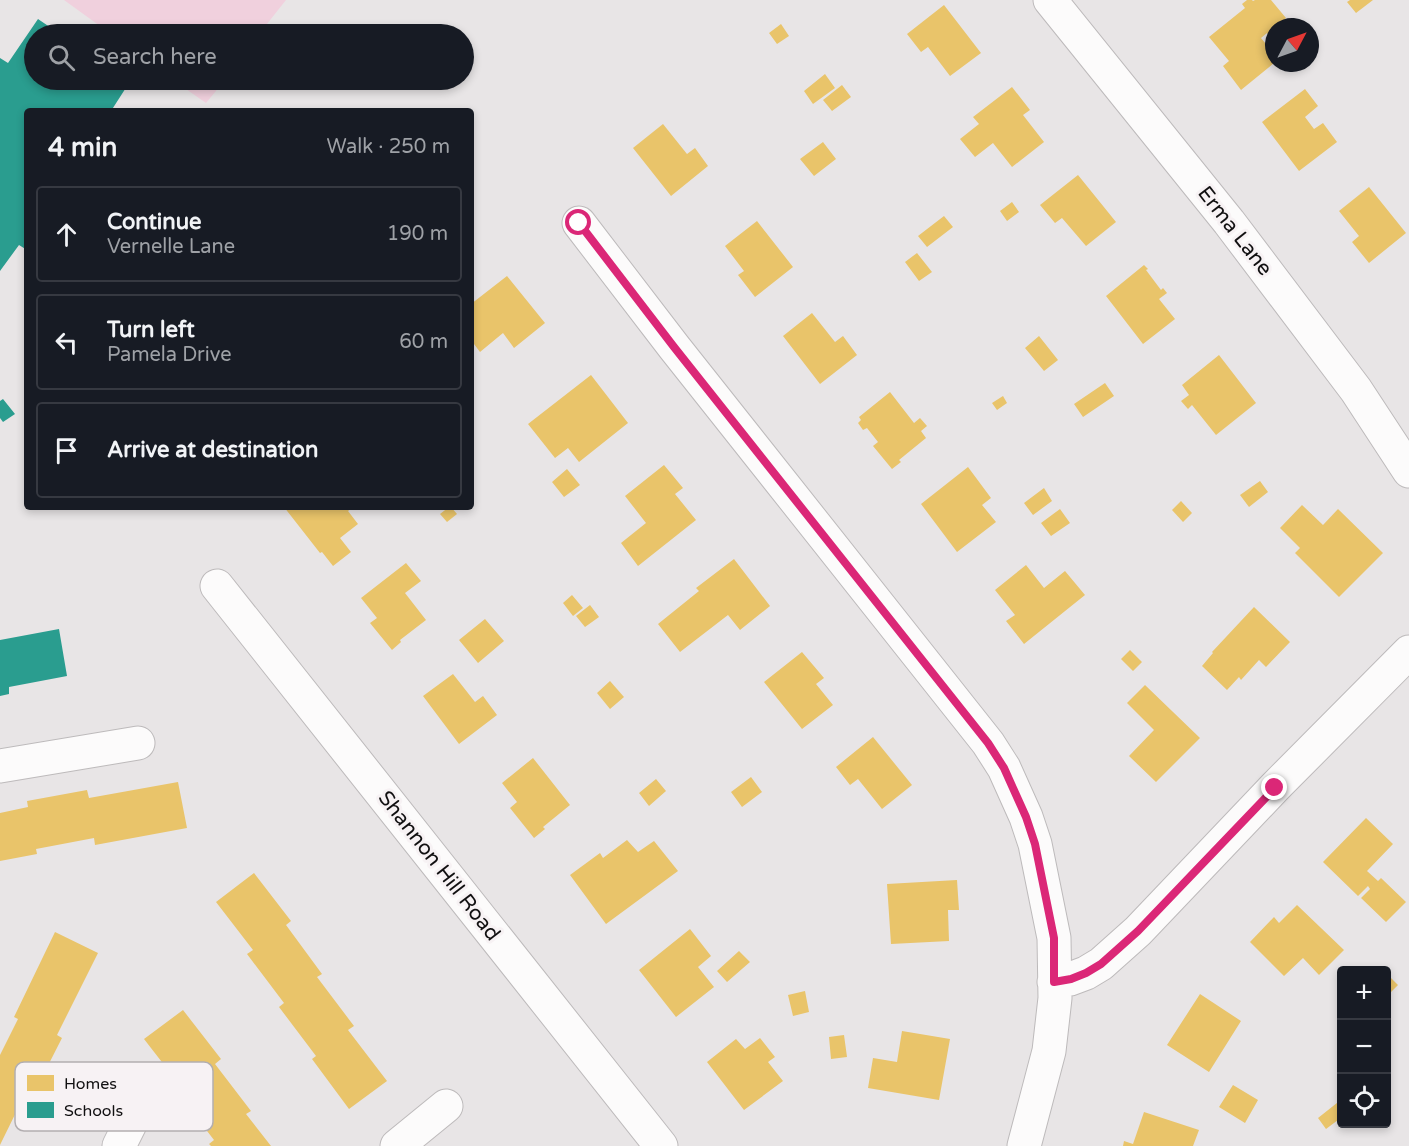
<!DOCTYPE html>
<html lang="en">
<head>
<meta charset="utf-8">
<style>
  body { margin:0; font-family:"Varela Round",sans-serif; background:#20242c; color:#f1f3f6 }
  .controls { position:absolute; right:18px; bottom:18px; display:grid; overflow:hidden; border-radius:6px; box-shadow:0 3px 9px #0003 }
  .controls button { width:54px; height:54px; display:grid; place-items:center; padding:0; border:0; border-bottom:2px solid #363941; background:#171b24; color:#f1f3f6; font:30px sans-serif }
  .compass { position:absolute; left:1265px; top:18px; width:54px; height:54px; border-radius:50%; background:#171b24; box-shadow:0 3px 9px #0003; rotate:49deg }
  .stop { position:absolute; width:18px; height:18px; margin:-14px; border:4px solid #db2777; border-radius:50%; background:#fff }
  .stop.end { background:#db2777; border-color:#fff; box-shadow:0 2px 6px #0008 }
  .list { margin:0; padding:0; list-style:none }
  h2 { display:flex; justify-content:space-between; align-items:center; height:78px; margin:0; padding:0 24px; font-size:26px }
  h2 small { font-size:20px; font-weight:400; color:#9ea1a6 }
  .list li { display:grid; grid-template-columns:39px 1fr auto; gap:18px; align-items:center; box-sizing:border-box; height:96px; margin:0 12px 12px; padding:0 12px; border:2px solid #363941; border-radius:6px }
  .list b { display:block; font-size:22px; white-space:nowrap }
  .list p { margin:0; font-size:20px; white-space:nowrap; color:#9ea1a6 }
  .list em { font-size:20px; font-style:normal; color:#9ea1a6 }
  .icon { flex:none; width:33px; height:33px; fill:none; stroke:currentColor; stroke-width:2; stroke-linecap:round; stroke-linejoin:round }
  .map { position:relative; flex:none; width:1409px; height:1146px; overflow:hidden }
  .search { position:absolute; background:#171b24; box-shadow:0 3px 9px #0003; left:24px; top:24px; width:450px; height:66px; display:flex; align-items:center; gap:15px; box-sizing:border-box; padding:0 21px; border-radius:33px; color:#9ea1a6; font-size:22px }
  .panel { position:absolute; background:#171b24; box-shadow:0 3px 9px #0003; left:24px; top:108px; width:450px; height:402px; border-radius:6px }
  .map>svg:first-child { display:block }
  .green { fill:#f0d0dd }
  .homes { fill:#e9c46a }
  .schools { fill:#2a9d8f }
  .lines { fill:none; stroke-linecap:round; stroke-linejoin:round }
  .minor-casing { stroke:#bdbabb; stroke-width:35 }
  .minor { stroke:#fcfbfb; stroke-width:33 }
  .route { stroke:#db2777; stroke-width:8 }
  .labels { text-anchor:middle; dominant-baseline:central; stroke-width:6; stroke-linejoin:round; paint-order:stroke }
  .street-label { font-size:21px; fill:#111011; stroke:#f7f2f4 }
  .key { fill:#f7f2f4; stroke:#b2aeb0; stroke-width:1.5 }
  .key-label { font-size:16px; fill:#111011 }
</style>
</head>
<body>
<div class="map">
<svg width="1409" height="1146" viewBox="0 0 1409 1146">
  <rect width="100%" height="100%" fill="#e8e5e6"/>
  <path class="green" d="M64,0H286L259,34H111Z
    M173,80H225L206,103Z"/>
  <path class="homes" d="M1247,0H1252L1253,1L1255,0H1271L1286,18L1279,24L1281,27H1274V34L1270,37L1267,33L1261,38L1274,54V63L1241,90L1223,66L1229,61L1209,37L1245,8L1242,4Z
    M1350,0H1373L1356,13L1347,2Z
    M944,5L981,53L950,76L928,47L921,52L907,34Z
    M781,24L789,36L777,44L769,33Z
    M825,74L835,88L813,104L804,91Z
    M842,85L851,97L832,111L823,100Z
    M1012,87L1030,110L1023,115L1044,142L1012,167L993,143L975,157L960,139L979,124L973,117Z
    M1305,89L1318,106L1305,117L1314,129L1323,123L1337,142L1299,171L1262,122Z
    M663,124L687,154L695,148L708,166L671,196L633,148Z
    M823,142L836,159L814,176L800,159Z
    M1078,175L1116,222L1086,246L1062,218L1055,223L1040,205Z
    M1369,187L1406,233L1369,263L1352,242L1359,236L1339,211Z
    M1012,202L1019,212L1007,221L1000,211Z
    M944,216L953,227L927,247L918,236Z
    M757,221L793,267L755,297L738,275L744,271L725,246Z
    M917,253L932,272L919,281L905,262Z
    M1144,265L1148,269L1146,270L1161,290L1163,288L1167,293L1159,299L1175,319L1143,344L1106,296Z
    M507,276L545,323L514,348L503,333L480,352L471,340V304Z
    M812,313L835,342L843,336L857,355L820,384L783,336Z
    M1039,336L1058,360L1044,371L1025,348Z
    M1219,355L1256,403L1216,435L1192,405L1188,409L1181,401L1189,395L1182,385Z
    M591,375L628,423L579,462L568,448L555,458L528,424Z
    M1105,383L1114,396L1083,417L1074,404Z
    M890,392L914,423L920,418L927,426L921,431L926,438L899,460L901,462L892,469L873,446L878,442L867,428L863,430L858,423L861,420L859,417Z
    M1003,396L1007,403L997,410L992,403Z
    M664,465L683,488L675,494L696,520L638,566L621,543L646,523L625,496Z
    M968,467L991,498L982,505L996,522L957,552L921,504Z
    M567,469L580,485L564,497L552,482Z
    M1260,481L1268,492L1249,507L1240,495Z
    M1044,488L1052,501L1033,515L1024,503Z
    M1181,501L1192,513L1183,522L1172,510Z
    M1302,505L1323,525L1338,509L1383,553L1339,597L1295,553L1300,548L1280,528Z
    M284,507H353L348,511L358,524L340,538L351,552L333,566L322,552L320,553Z
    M449,507H451L457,514L447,522L440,514Z
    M1060,509L1070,523L1051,536L1041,523Z
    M734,559L770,606L740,630L728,615L680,652L658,624L699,591L696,588Z
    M406,563L421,581L405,593L426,620L400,640L401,642L392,650L370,623L377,618L361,598Z
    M1026,565L1044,588L1065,571L1085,595L1024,644L1006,621L1015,615L995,590Z
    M572,595L583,608L573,616L563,603Z
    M590,605L599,617L585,627L576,616Z
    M1254,607L1290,642L1266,667L1259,660L1241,680L1239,677L1227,690L1202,666L1213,653L1212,652Z
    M485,619L504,641L478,663L459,640Z
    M1130,650L1142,662L1133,671L1121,659Z
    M802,652L824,678L816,684L833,705L802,729L764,682Z
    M453,674L475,702L483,696L497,715L459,744L423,696Z
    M610,681L624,697L610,709L597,693Z
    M1145,685L1200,738L1156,782L1129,756L1154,730L1127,703Z
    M873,737L912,785L882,809L858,779L850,785L836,767Z
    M533,758L570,805L543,827L545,829L534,838L510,808L517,802L502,783Z
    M751,777L762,792L742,807L731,792Z
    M656,779L666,791L649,806L639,793Z
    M178,782L187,828L95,845L94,838L36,849L37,854L0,861V813L28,807L27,801L87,790L89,798Z
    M1366,818L1393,844L1367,871L1378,881L1381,878L1406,902L1386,922L1361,898L1370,889L1368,886L1358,896L1323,862Z
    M627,840L638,852L654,841L678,871L606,924L570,875L600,853L603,858Z
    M254,873L291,921L286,925L322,974L317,977L354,1026L348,1030L387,1081L349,1109L312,1059L316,1056L279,1007L284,1003L247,954L253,950L216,902Z
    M957,880L959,910H948L949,941L891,944L887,884Z
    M1297,905L1344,950L1319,975L1303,958L1284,976L1250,942L1274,917L1279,923Z
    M690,929L711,956L698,967L714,987L676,1017L639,970Z
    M55,932L98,953L57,1035L62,1038L34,1093L27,1090L0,1145V1055L18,1019L14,1017Z
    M739,951L750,962L727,982L717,971Z
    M1386,973L1398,985L1388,995L1386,993Z
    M805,991L809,1012L793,1016L788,995Z
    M1200,994L1241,1021L1209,1072L1167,1045Z
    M183,1010L221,1059L215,1064L251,1111L246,1114L271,1146H211L209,1144L214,1140L177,1092L182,1088L144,1039Z
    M902,1031L950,1039L939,1100L868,1088L873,1058L897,1062Z
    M844,1035L847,1057L831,1059L829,1037Z
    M760,1038L775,1057L768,1062L783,1081L744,1110L707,1062L736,1039L745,1049Z
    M1233,1085L1258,1100L1245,1123L1219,1107Z
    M1342,1099V1117L1326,1129L1318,1118Z
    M1144,1112L1199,1130L1193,1146H1123L1124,1141L1133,1144Z"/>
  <path class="schools" d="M38,19L60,34H34V80H124L129,83L111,111H27V250L19,245L0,271V58L8,63Z
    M3,399L15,414L3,422L0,418V401Z
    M59,629L67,676L9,687V694L0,696V640Z"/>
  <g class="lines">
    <defs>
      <path id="minor" d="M1050,0L1229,222L1356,390L1409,471
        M579,223L674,347L988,743L1004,768L1026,817L1035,844L1054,938L1055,998L1049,1051L1024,1146
        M217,586L661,1146
        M0,766L138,743
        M1054,982L1070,979L1086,973L1101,964L1138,931L1275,787L1409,652
        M119,1146L141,1102
        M397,1146L446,1106"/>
    </defs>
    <use href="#minor" class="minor-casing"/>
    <use href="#minor" class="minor"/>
  </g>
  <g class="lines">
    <path class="route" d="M579,223L674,347L988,743L1004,768L1026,817L1035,844L1054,938V982L1071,979L1086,973L1101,964L1138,931L1275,788"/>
  </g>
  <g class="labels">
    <g class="street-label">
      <text transform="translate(1235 231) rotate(52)">Erma Lane</text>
      <text transform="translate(439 866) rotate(52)">Shannon Hill Road</text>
    </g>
  </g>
  <rect x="15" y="1062" width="198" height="69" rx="9" class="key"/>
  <rect x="27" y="1075" width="27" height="16" fill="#e9c46a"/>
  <rect x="27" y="1102" width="27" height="16" fill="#2a9d8f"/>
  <g class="key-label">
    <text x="64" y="1089">Homes</text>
    <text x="64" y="1116">Schools</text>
  </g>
</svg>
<div class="controls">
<button>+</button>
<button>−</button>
<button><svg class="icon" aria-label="locate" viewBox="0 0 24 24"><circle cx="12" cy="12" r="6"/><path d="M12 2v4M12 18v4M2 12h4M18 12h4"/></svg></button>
</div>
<svg class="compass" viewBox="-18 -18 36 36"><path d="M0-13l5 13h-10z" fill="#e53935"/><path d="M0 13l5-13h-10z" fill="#9ea1a6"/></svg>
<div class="stop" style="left:579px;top:223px"></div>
<div class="stop end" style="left:1275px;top:788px"></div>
<div class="search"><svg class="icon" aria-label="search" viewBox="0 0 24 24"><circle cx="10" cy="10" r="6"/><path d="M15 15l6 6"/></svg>Search here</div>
<section class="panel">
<h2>4 min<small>Walk · 250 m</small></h2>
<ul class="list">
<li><svg class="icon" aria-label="ahead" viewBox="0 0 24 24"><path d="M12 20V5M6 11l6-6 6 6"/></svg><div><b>Continue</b><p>Vernelle Lane</p></div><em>190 m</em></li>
<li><svg class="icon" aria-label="left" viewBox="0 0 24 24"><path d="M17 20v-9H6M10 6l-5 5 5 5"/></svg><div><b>Turn left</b><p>Pamela Drive</p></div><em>60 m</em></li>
<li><svg class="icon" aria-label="arrive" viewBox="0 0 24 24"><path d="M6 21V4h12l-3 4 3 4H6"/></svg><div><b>Arrive at destination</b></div></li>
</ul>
</section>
</div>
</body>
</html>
